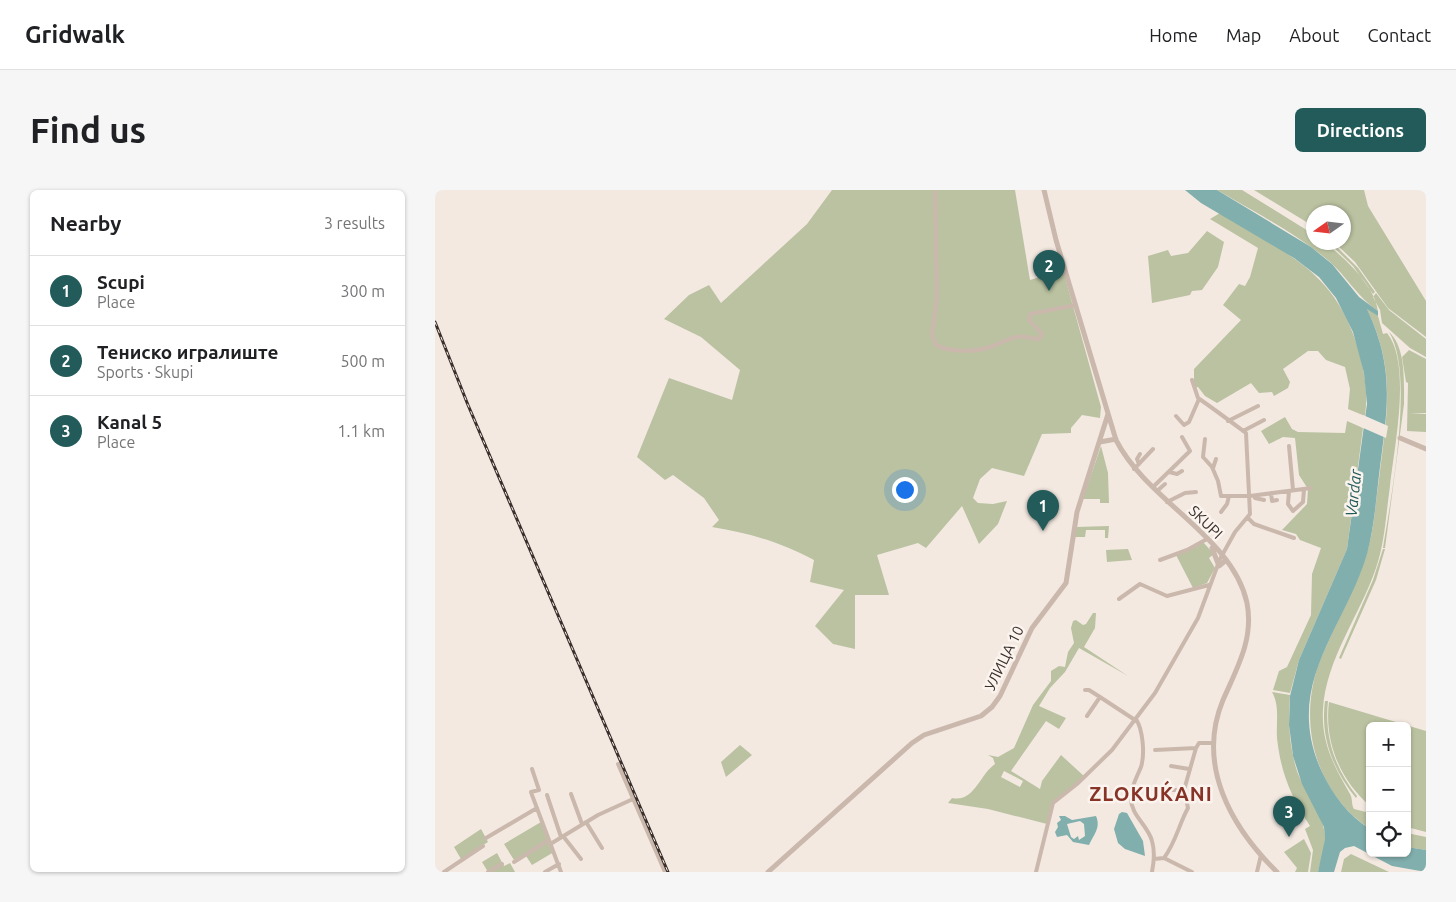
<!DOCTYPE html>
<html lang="en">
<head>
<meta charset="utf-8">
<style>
  body { margin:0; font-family:Ubuntu,sans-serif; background:#f6f6f6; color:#202124 }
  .controls { position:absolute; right:15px; bottom:15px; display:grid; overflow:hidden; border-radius:8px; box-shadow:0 1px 4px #0004 }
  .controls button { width:45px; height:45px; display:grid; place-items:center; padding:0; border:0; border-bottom:1px solid #e0e0e0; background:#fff; color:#202124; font:25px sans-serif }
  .compass { position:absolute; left:871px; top:15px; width:45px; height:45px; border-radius:50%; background:#fff; box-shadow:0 1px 4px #0004; rotate:256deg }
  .you { position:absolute; left:469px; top:299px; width:18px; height:18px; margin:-12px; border:4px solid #fff; border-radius:50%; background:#1a73e8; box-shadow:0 0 0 8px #1a73e833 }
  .badge { display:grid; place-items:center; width:32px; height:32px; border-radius:50%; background:#225b59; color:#fff; font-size:16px; font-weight:700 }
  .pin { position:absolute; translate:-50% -41px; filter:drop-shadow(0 1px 2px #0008) }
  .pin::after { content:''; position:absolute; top:26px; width:18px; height:15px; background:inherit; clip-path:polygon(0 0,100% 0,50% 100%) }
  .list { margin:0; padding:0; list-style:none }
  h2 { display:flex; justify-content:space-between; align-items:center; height:65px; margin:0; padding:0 20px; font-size:21px }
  h2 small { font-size:16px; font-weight:400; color:#757577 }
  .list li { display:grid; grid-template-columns:32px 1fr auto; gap:15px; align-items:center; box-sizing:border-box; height:70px; padding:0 20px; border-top:1px solid #e0e0e0 }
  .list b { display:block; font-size:19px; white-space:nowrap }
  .list p { margin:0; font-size:16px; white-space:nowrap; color:#757577 }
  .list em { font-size:16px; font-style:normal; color:#757577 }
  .icon { flex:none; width:28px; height:28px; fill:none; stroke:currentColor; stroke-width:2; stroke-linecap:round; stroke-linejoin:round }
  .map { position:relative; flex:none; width:991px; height:682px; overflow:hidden; border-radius:8px }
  header { display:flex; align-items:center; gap:30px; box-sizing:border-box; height:70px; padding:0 25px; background:#fff; border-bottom:1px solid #e0e0e0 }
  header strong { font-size:24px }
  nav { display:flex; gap:28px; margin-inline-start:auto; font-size:18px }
  .intro { display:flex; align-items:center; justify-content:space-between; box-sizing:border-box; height:120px; padding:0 30px }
  h1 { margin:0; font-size:35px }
  .button { padding:12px 22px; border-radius:8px; background:#225b59; color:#fff; font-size:18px; font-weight:700 }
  main { display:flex; gap:30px; padding:0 30px }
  aside { flex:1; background:#fff; border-radius:8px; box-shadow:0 1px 4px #0004 }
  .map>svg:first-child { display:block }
  .green { fill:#bac2a1; fill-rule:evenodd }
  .water { fill:#81afad; fill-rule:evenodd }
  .pier { fill:#f3e9e1 }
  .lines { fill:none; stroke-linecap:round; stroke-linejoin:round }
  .minor { stroke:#cbb8ad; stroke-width:4 }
  .tertiary { stroke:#cbb8ad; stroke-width:5 }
  .rail-casing { stroke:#3a2f2b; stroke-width:3 }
  .rail { stroke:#faf3ee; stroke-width:1; stroke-dasharray:4; stroke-linecap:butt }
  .labels { text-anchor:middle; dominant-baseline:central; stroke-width:5; stroke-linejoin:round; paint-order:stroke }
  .street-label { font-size:15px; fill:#3a2f2b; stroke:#faf3ee }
  .water-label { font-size:16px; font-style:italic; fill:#225b59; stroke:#faf3ee }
  .district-label { font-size:20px; font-weight:bold; letter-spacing:1px; fill:#873427; stroke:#faf3ee }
</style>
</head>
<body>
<header>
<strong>Gridwalk</strong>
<nav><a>Home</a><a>Map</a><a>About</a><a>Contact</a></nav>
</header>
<div class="intro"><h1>Find us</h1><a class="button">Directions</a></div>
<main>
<aside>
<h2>Nearby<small>3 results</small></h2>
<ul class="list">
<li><span class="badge">1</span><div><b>Scupi</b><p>Place</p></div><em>300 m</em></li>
<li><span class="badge">2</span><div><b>Тениско игралиште</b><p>Sports · Skupi</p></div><em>500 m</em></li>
<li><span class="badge">3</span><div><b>Kanal 5</b><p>Place</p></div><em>1.1 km</em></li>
</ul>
</aside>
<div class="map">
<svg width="991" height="682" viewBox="0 0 991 682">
  <rect width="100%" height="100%" fill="#f3e9e1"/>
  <path class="green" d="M397,0H580L595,90L628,80L666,217L665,228L647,225L636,238V243L607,244L589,286L557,278L545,289L538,308L543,313L558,314L572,311L563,334L544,354L527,316L491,358L483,353L442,365L454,405H420V459L398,454L380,436L409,400L375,392L379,370C344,352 315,343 277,337L284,330L269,308L238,285L230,290L202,267L234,188L297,210L305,180L266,147L229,129L254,105L274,95L286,113L372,34Z
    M782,0H807L878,44V52L891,53C910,69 939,94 943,121C921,106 910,83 889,67C857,41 818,21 782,0Z
    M819,0H929L933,16L991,111V147L953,118L920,72L900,53L908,52V22H878V36Z
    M785,23C851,64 901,80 924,162C930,183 933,204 930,226L913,219L915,199L910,177L891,170L883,161H873L848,179L855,192L853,198L839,206L837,202L824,203L816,193L782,213L770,206L763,197L759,198V179L806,130L788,115L804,94L810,96L815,87L823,58L775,29Z
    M772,41L789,52L783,77L767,100L757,101L755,105L717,113L713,66L733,60L736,66L753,63Z
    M894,53H898L923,78L940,102L938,104L918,76Z
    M941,103L954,120L991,149V167L975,158L947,133L945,120L938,107Z
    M931,117L943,126L948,144L952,143C977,174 959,258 955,296C951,323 950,352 941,378C925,425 891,469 888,519C886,553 899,576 915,604C918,609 916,614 919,619L935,623V639C881,603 863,536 883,476C897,440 917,407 929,371C939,345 940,316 944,289C952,222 962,181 931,117Z
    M954,142C971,157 969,192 969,214L950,358H948C956,308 980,183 954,142Z
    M974,160L991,169V223H975L991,224V242L972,241L973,193L971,192L967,167Z
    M850,227L857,239L863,242L910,243L912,231L928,238L912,359L864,470L855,503L838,500L844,481L852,477L876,425L877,384L886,358L865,350L861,344L847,340L872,314L873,299L864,285L860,248L848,247L834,254L826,241Z
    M666,256L673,283L674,313H665V309H648Z
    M674,336L673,348H670V340H651L650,347H640L641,337Z
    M767,351L779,364L774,368L780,378L772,393L758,398L741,365Z
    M693,359L697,370L672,372L671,360Z
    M948,359H950L941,390L906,469L904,468L938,390Z
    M658,423H661L660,438L649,457L693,486L644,458L630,482L615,498L604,516L631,528L624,539L611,531L576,581L605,599L607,591L626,565L650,587L618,613L612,634L553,619L513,613L517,608C539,613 545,584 560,574L558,568L553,565L563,567L579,558L598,515L616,491V481L624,476L630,477L633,462L639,453L636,438L638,431L641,430L648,435L651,434ZM569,581L588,591L585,597L566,587Z
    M837,502L855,505C853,531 854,556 862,581C870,604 890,624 890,648C890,659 886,671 883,682H875L878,660L870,639L875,636C856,606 846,584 842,548C841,532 845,516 837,502Z
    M890,511H893C889,546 900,579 922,606L921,608C898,580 885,547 890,511Z
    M894,512L991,541V642L972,637V536H935V616C905,590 889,551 894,512Z
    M305,555L317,565L291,587L286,572Z
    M106,632L113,650L79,670L69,654Z
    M46,639L53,652L26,669L19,657Z
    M972,643L991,647V660L972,657Z
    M869,649L876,663L873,682H860L862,678L849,662Z
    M113,652L119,662L97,675L91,666Z
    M62,663L69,676L75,673L80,682H53L47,672Z
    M916,664L918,665L954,682H906L909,669Z"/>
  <path class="water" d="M750,0H782L876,57L897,74L924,107L943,121V126L932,119C961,181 952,220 944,285C941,311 939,338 932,364C909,441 847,495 887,582C898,605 913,625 935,639V663H972V657L991,660V682L957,676L919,656L910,658L905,662L899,682H883L890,649L889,637L867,594L858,566L854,535L855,506L864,470L912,359L932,214L929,183L918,142L901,108L884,87L859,68L766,13Z
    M687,622L692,623L708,651L710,666L690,659L683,653L679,639L684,624Z
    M624,626H630L637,630L661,626C666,638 659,644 654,655L638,652L632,645L622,647L620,642L623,637L622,633L626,630ZM645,631L649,634L650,646L644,650L643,646L639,649L636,647L632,634Z"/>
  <path class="pier" d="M928,225L953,236L951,248L926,237Z"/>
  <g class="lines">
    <path class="minor" d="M500,0L502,108L497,144L500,154C513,163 541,162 555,157C564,154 572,149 581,147C590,145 596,149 604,149L607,144L594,130L595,124L641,115
      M741,226L749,235L754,232L764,209
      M793,231L823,216
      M808,241L829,230
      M770,249L768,267L777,277L783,291L786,306H815L876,298
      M854,256L858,300
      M704,274L702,269L705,264
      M778,278L781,269
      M699,279L718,259
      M734,282L742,284L747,281
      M718,297L755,261L747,247
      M722,301L730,294
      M854,301L853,314L858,321L868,312L869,299
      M836,303L837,311L842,310
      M820,308L829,310
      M732,312L750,303L761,302
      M786,322L792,314L794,306
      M813,328L819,334L859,348
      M725,370L752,360L772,349
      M684,409L705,394L732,406L774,395
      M650,500H654L665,507
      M652,526L665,507L700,530
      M701,529C708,540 710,564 706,577C702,587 696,596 696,607C695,625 713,635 717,651C720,661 719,672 717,682
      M720,560L761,558
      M183,574L230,682
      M736,576L754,579
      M97,579L104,600L96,602L97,605L126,682
      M719,600H749
      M136,604L147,634
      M112,605L126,647
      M151,632L167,658
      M128,646L146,669
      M51,648L102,618
      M117,653L163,625L198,609
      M729,668C741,652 744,634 753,618L749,600L761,558L764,553H778
      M719,669L729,668L757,682
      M79,672L114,650
      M9,682L48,656
      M53,682L67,674
      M110,682L124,674
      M601,682L618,613L642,594L677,560L720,503L763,428L785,369L800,342L815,324L811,243C795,231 779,219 763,208L757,190
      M822,682L826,665"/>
    <path class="tertiary" d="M609,0L621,50L681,250C712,311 798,347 812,413C819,449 802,478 788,510C761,575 796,637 842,682
      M965,248L991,259
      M665,252L681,249
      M777,358L784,376L791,370
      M333,682L477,553L489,545L546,526L557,517L565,506L597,438L631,393L642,322L673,224"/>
    <defs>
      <path id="rail" d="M0,132L33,215L233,682"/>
    </defs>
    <use href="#rail" class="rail-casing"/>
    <use href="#rail" class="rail"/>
  </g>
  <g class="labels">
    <g class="street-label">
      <text transform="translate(771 332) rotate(44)">SKUPI</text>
      <text transform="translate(569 468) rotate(-64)">УЛИЦА 10</text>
    </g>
    <g class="water-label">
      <text transform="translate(918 303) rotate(-84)">Vardar</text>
    </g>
    <g class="district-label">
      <text x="716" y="603">ZLOKUḰANI</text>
    </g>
  </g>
</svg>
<div class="controls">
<button>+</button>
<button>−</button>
<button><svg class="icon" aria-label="locate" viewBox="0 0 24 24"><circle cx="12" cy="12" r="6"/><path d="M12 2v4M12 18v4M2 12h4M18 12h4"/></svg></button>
</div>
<svg class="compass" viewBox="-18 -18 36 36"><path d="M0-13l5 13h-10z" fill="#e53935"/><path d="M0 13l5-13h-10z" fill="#757577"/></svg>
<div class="you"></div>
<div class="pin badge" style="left:608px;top:341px">1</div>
<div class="pin badge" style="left:614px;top:101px">2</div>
<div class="pin badge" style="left:854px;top:647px">3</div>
</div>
</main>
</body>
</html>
